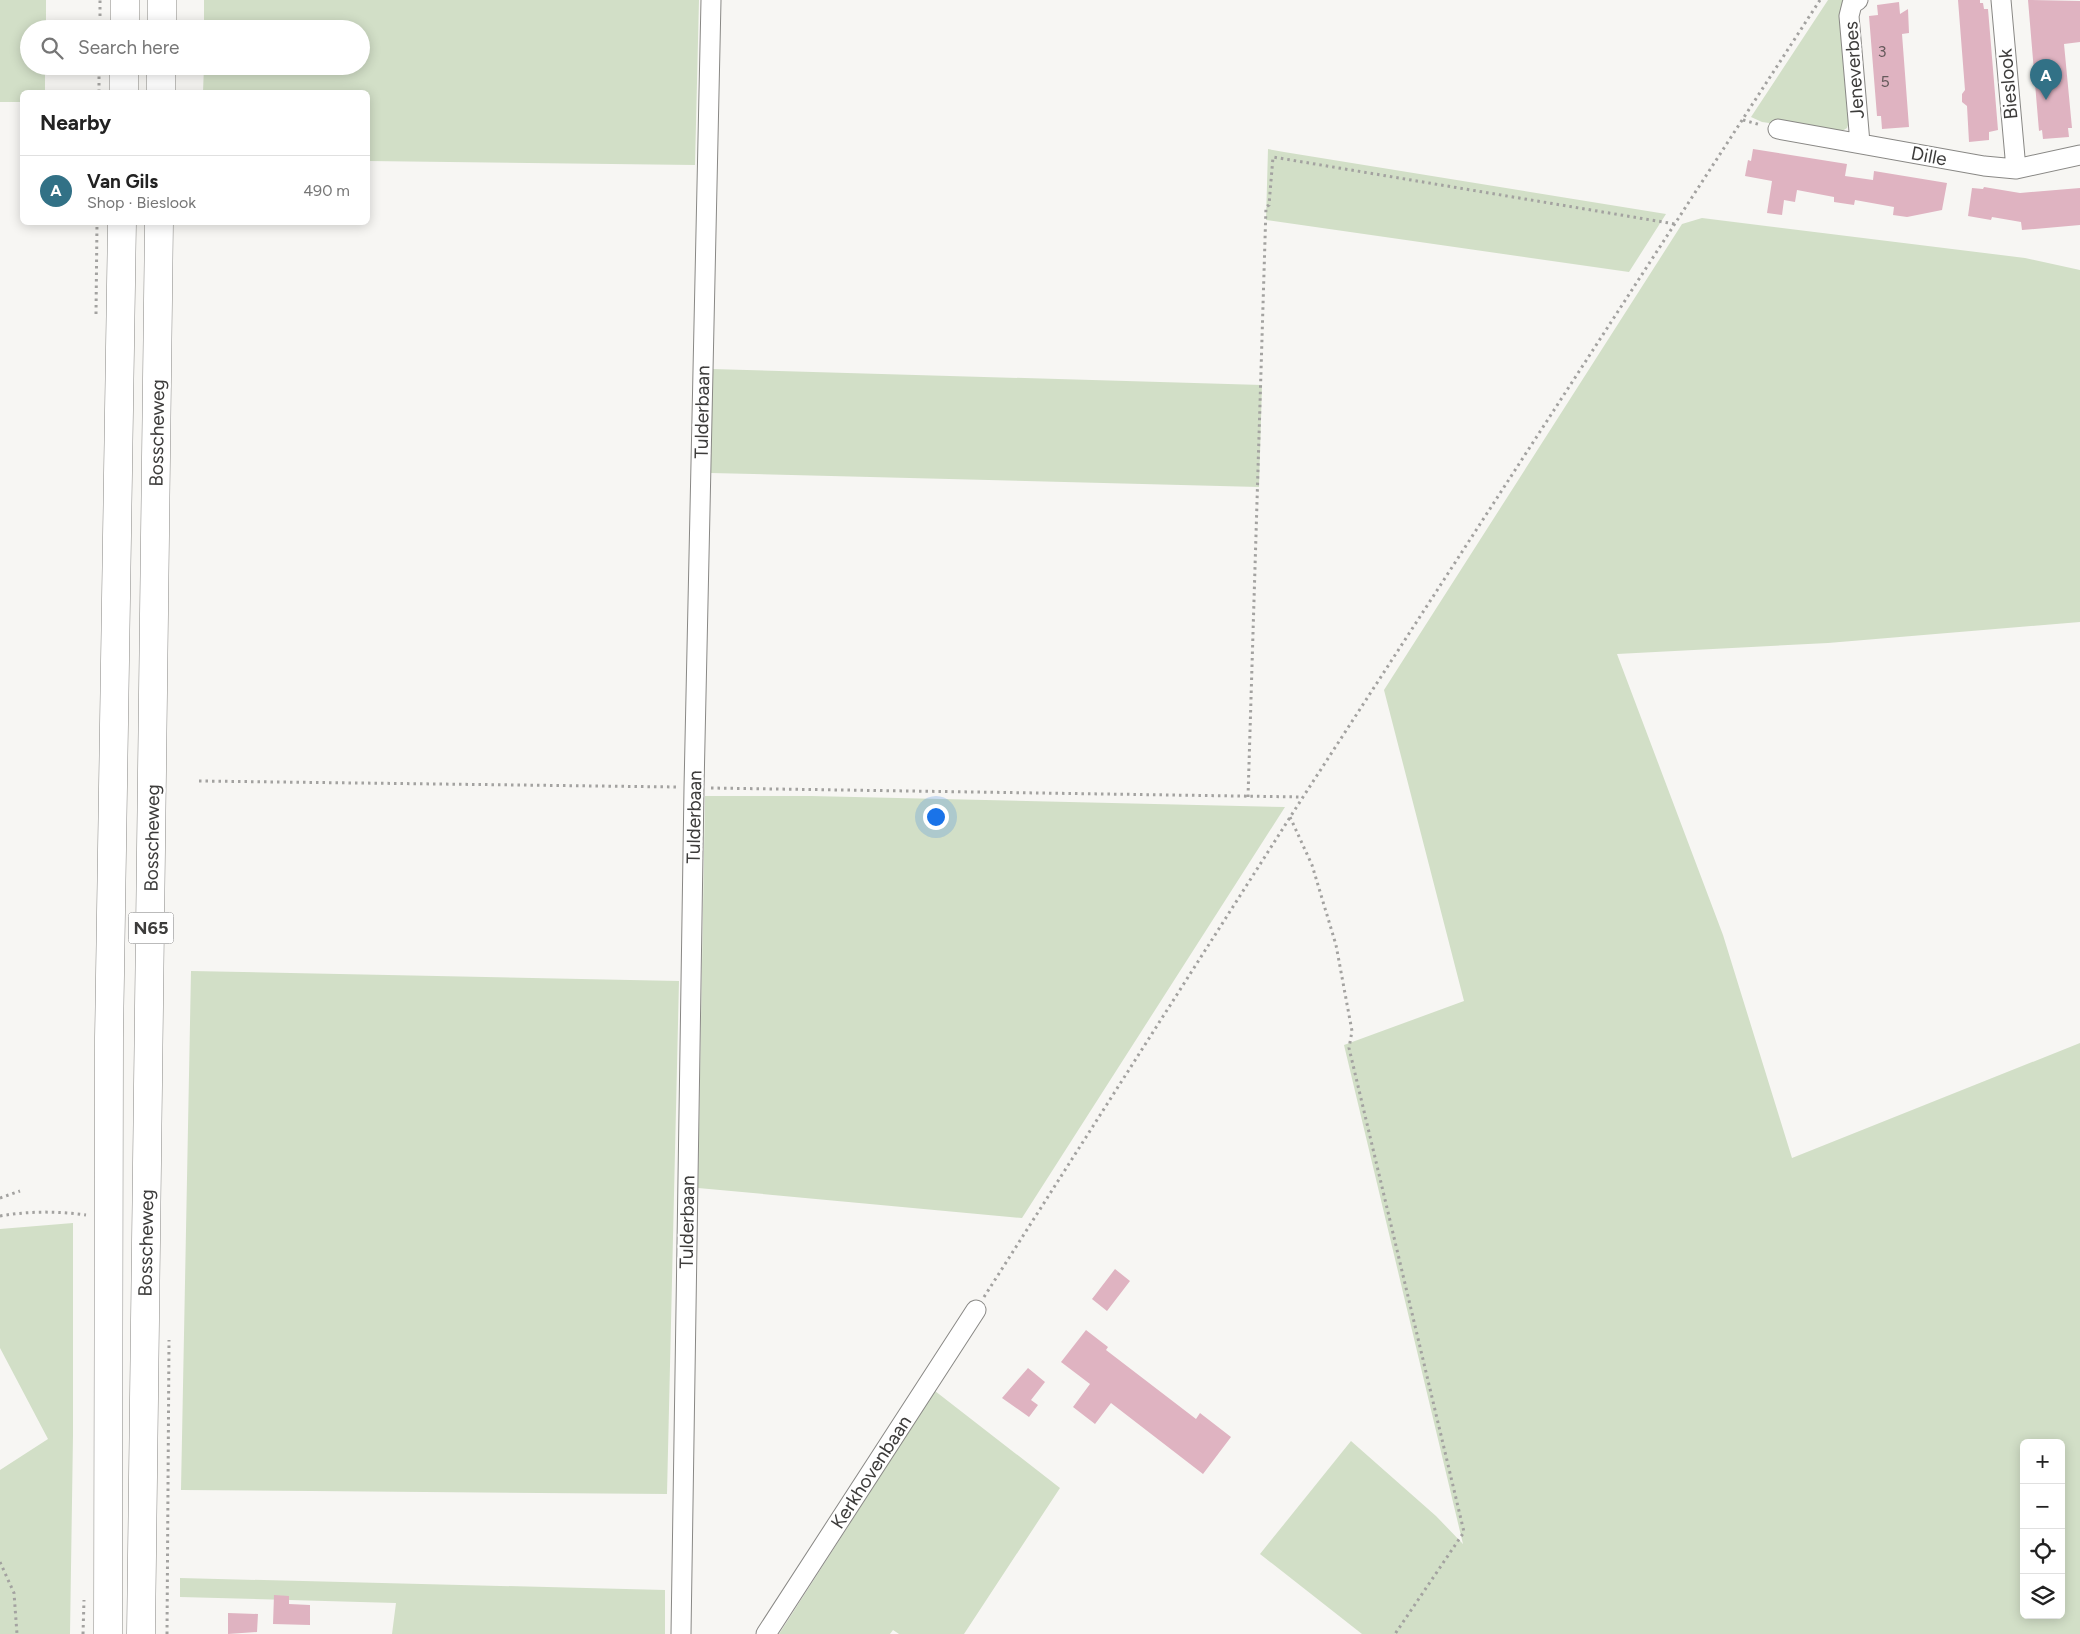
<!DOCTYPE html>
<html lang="en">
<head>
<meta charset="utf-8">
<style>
  body { margin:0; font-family:Figtree,sans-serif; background:#f6f6f6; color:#222 }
  .controls { position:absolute; right:15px; bottom:15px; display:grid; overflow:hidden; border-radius:8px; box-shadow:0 2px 12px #0003 }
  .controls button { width:45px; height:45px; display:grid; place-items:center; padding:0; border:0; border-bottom:1px solid #e0e0e0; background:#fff; color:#222; font:25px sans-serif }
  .you { position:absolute; left:935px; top:816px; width:18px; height:18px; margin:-12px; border:4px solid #fff; border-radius:50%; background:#1a73e8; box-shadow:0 0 0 8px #1a73e833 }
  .badge { display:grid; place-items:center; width:32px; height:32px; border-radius:50%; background:#327186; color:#fff; font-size:16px; font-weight:700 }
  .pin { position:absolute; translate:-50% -41px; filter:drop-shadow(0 1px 2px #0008) }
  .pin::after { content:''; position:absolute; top:26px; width:18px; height:15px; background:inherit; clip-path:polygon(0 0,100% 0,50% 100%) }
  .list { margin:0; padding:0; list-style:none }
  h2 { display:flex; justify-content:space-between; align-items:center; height:65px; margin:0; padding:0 20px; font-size:21px }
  h2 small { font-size:16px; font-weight:400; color:#767676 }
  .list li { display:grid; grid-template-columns:32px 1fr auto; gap:15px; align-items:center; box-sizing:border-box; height:70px; padding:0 20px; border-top:1px solid #e0e0e0 }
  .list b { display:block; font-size:19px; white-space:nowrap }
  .list p { margin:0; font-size:16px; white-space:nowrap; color:#767676 }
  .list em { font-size:16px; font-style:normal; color:#767676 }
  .icon { flex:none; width:28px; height:28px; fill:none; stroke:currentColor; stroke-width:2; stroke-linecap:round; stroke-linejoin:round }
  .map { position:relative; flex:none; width:2080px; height:1634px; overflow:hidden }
  .search { position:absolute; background:#fff; box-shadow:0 2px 12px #0003; left:20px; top:20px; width:350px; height:55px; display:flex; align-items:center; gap:12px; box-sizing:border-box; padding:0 18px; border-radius:28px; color:#767676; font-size:19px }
  .panel { position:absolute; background:#fff; box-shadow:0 2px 12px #0003; left:20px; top:90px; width:350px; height:135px; border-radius:8px }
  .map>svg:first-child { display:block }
  .green { fill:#d2dfc7; fill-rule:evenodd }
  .building { fill:#dfb3c1 }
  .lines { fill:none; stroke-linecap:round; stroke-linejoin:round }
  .minor-casing { stroke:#898885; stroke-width:21 }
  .primary-casing { stroke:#898885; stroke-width:29 }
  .path { stroke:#a3a2a0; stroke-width:3; stroke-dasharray:2.5 4; stroke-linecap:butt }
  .minor { stroke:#fff; stroke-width:19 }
  .primary { stroke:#fff; stroke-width:28 }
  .labels { text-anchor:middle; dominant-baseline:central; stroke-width:4.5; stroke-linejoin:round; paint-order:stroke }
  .number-label { font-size:16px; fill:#665a5c }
  .shield { fill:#fff; stroke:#777676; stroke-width:1 }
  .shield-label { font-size:18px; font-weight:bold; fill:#3d3c3b }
  .street-label { font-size:19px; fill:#3d3c3b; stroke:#fff }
</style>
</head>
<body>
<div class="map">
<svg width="2080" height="1634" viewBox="0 0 2080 1634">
  <rect width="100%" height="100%" fill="#f7f6f3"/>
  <path class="green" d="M0,0H46V29H29V66H45V92H22V102H0Z
    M204,0H699L695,165L368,161V92H203L204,66H361V29H204Z
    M1828,0H1846L1849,122L1847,128L1839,133L1762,122L1751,117Z
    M1268,149L1284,152L1666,214L1629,272L1266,220Z
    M1702,218L2025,258L2080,270V622L1828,643L1617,654L1723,935L1792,1158L2080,1043V1634H1362L1260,1554L1351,1441L1436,1516L1463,1544L1344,1045L1464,1001L1384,690L1682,224ZM2024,1443H2061V1615H2024Z
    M712,369L1262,385L1259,487L711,473Z
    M705,796H811L1285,807L1022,1218L698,1188Z
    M191,971L679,981L667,1494L181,1490Z
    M73,1223V1435L70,1634H0V1470L48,1439L0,1348V1229Z
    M935,1391L1060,1488L964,1634H899L893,1630L890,1634H779Z
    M180,1578L665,1590V1634H392L396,1603L180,1597Z"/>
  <path class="building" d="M1958,0H1980V3H1983L1984,9H1988L1998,130L1989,132V140L1969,142L1967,106L1962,102V94L1965,90Z
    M2028,0L2080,1V42L2064,44L2072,128H2068L2069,137L2043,139L2042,130L2039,131Z
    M1899,2L1900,14L1908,9L1909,33L1902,34L1909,127L1882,129L1881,116H1877L1869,16L1878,15L1877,5Z
    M1753,149L1847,164L1845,176L1873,180L1874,171L1947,183L1942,210L1907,217L1893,215L1894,207L1855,200L1854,205L1834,202V197L1797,190L1795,202L1784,200L1782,215L1767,213L1772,181L1745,176L1748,160L1751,161Z
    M1984,187L2020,193L2080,188V225L2022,230L2021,222L1992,217L1991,220L1968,216L1972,188L1983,189Z
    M1115,1269L1130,1281L1107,1311L1092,1299Z
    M1086,1330L1108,1347L1106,1350L1196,1419L1200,1413L1231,1437L1203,1474L1111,1403L1095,1424L1073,1407L1090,1384L1061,1362Z
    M1028,1368L1045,1382L1031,1400L1038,1405L1029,1417L1002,1398Z
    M274,1595L289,1596V1604L310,1605V1625L273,1624Z
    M228,1613L258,1614L257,1632L228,1634Z"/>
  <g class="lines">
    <defs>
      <path id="minor" d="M1858,0L1852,4L1849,16L1860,143
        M2001,0L2016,169
        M1778,129L1984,166L2016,169L2080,155
        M681,1634L694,788L711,0
        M766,1634L976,1310"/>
      <path id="primary" d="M125,29V0
        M162,29V0
        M124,92V66
        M161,92V66
        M108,1634L109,1038L122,222
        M141,1634L159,222"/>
    </defs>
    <use href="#minor" class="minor-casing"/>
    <use href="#primary" class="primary-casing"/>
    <path class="path" d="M100,29V0
      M99,92V66
      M1743,120L1761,125
      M96,314L97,222
      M199,781L677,787
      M711,788L1302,797
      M1248,797L1266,207L1269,205L1273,157L1675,224
      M1290,817L1312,865L1336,945L1352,1031L1349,1048L1464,1532L1395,1634
      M0,1198L20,1191
      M0,1216C29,1211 57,1211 86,1215
      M984,1297L1303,797L1820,0
      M0,1562L14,1593L17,1634
      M83,1634L84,1600
      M167,1634L169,1340"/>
    <use href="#minor" class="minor"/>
    <use href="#primary" class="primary"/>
  </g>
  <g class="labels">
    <g class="number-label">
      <text x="1882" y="51">3</text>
      <text x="1885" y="81">5</text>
    </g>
    <rect class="shield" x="128.5" y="912.5" width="45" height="31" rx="4"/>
    <g class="shield-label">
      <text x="151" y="928">N65</text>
    </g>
    <g class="street-label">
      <text transform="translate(1854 70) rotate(-94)">Jeneverbes</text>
      <text transform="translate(2008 84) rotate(-95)">Bieslook</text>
      <text transform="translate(1929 156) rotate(11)">Dille</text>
      <text transform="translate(702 412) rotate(-89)">Tulderbaan</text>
      <text transform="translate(157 433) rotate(-89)">Bosscheweg</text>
      <text transform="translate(694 817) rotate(-89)">Tulderbaan</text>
      <text transform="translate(152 838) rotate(-89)">Bosscheweg</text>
      <text transform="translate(687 1222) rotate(-89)">Tulderbaan</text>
      <text transform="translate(146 1243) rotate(-89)">Bosscheweg</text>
      <text transform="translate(871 1472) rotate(-57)">Kerkhovenbaan</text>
    </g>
  </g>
</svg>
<div class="controls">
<button>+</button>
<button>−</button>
<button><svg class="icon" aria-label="locate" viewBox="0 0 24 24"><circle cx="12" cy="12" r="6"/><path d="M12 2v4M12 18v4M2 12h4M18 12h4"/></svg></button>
<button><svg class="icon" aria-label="layers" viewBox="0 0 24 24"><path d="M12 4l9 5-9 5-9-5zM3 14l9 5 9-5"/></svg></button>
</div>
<div class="you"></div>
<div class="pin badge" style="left:2046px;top:100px">A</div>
<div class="search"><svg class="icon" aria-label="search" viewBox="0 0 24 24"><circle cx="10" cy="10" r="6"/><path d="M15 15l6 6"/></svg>Search here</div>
<section class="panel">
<h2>Nearby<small></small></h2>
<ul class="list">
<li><span class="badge">A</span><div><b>Van Gils</b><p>Shop · Bieslook</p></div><em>490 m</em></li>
</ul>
</section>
</div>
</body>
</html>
